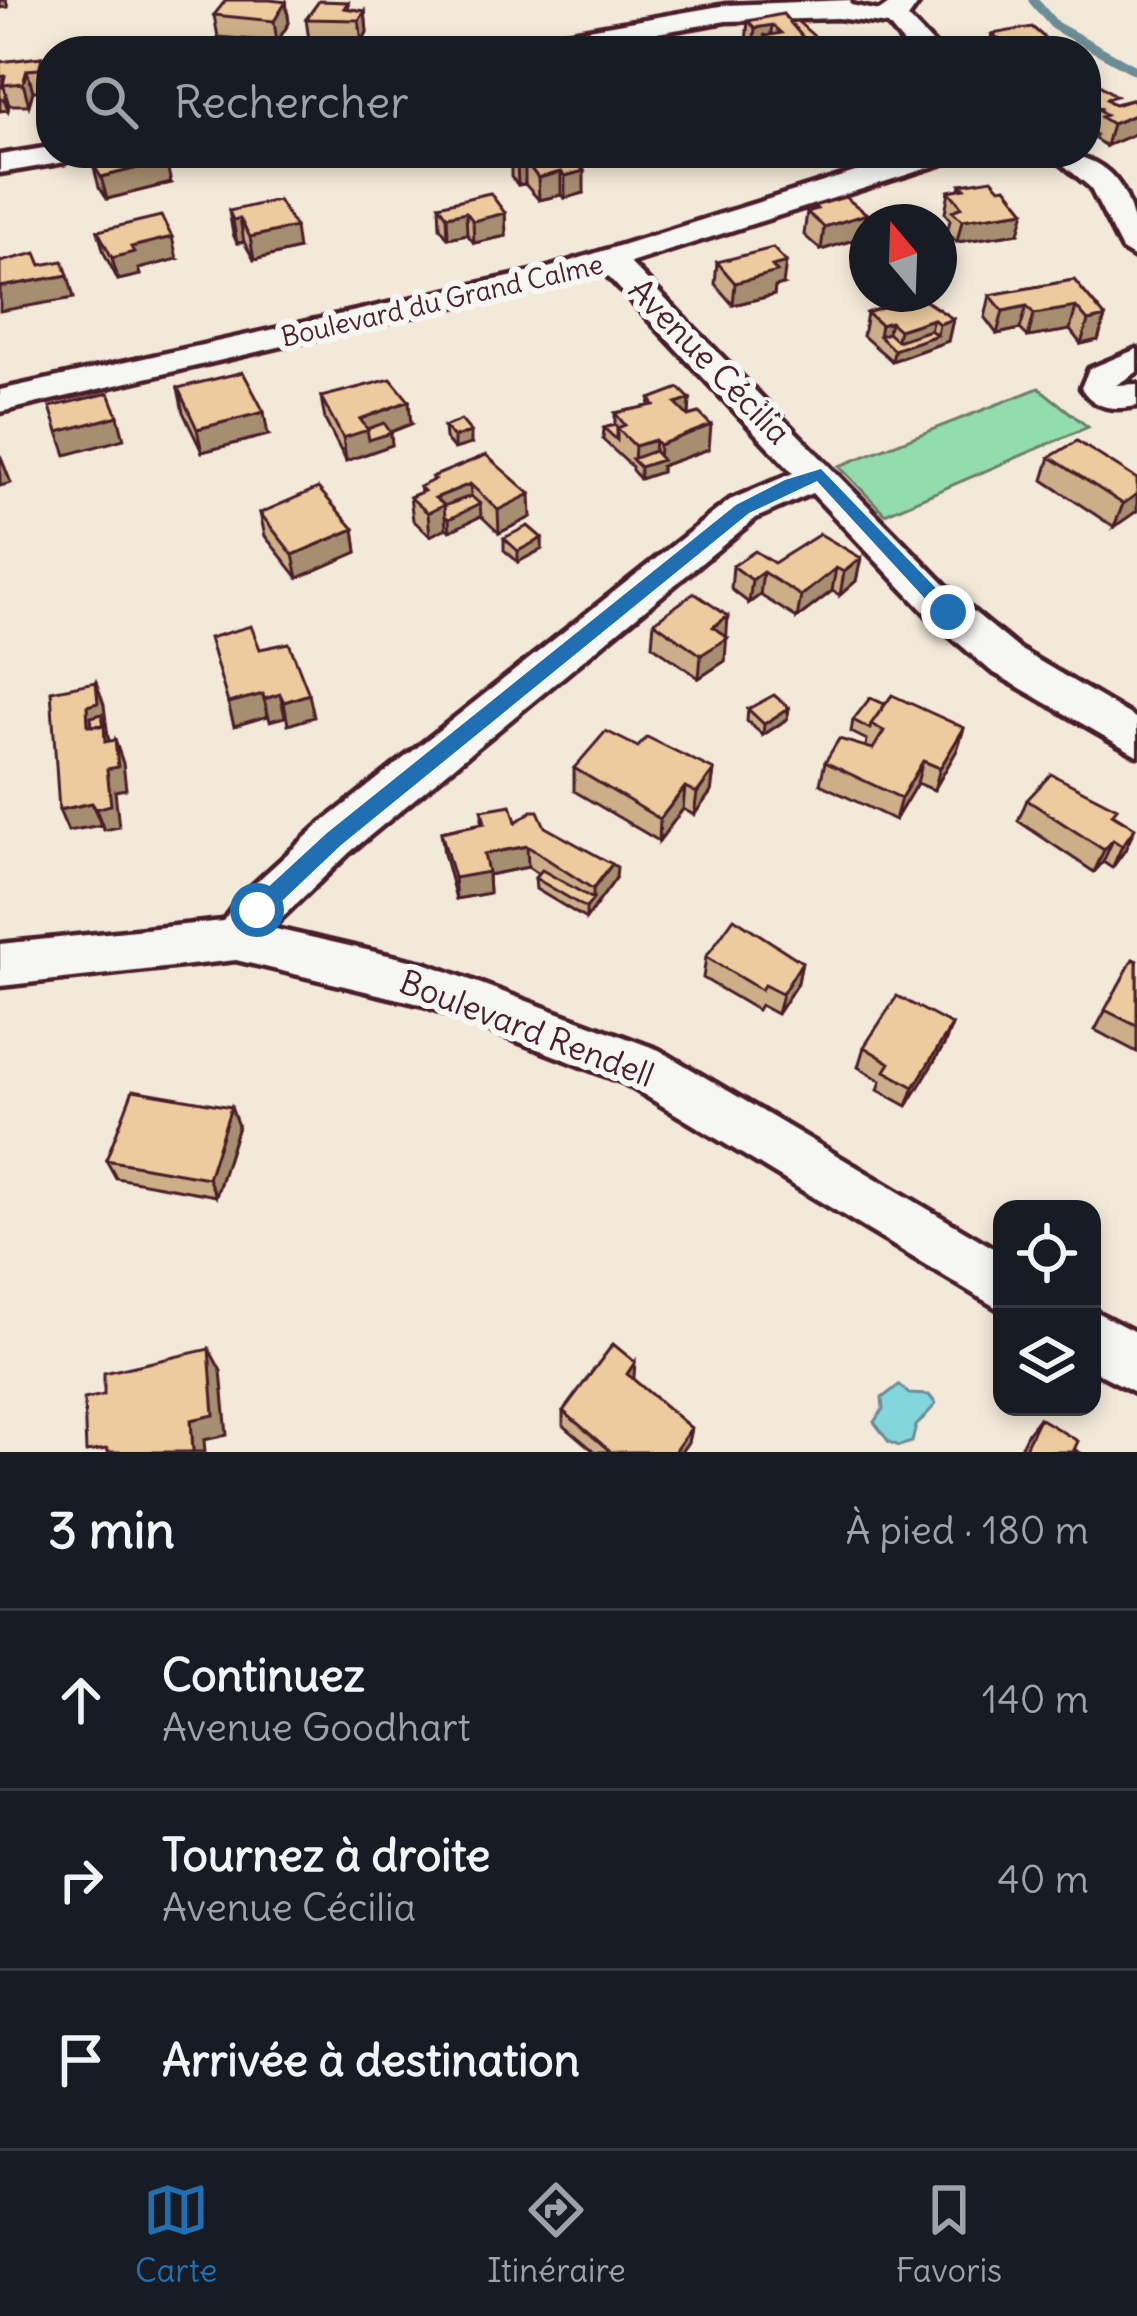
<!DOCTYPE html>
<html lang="fr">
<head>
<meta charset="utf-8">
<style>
  body { margin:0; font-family:Delius,sans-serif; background:#242831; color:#f1f3f6 }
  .controls { position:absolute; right:36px; bottom:36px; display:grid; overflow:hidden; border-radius:24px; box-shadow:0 6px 18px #0003 }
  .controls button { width:108px; height:108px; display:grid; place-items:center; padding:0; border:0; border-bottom:3px solid #363941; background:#171b24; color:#f1f3f6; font:60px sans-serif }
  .compass { position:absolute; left:849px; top:204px; width:108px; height:108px; border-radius:50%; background:#171b24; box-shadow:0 6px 18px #0003; rotate:341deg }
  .stop { position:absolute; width:36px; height:36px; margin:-27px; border:9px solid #1f6fb2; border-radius:50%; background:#fff }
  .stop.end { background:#1f6fb2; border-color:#fff; box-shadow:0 3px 12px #0008 }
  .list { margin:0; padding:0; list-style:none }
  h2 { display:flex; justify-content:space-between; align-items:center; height:156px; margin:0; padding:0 48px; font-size:51px }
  h2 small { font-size:39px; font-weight:400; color:#9ea1a6 }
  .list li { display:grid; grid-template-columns:78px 1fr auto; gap:36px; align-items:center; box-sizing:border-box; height:180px; padding:0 48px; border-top:3px solid #363941 }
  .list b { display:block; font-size:45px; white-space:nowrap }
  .list p { margin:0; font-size:39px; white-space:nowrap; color:#9ea1a6 }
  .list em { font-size:39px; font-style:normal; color:#9ea1a6 }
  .icon { flex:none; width:66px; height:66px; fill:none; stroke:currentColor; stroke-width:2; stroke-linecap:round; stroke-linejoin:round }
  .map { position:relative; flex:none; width:1137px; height:1452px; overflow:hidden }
  .search { position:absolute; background:#171b24; box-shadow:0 6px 18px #0003; left:36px; right:36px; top:36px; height:132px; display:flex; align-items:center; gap:30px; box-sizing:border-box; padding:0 42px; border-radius:48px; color:#9ea1a6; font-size:45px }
  .sheet { height:696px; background:#171b24 }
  nav { display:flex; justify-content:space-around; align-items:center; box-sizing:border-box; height:168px; border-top:3px solid #363941; background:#171b24; font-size:33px; color:#9ea1a6 }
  nav a { display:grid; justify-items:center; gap:6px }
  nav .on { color:#1f6fb2 }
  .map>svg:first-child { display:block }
  .green { fill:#93dcac; stroke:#6e7e6c; stroke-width:3 }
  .water { fill:#84d6dd; stroke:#6d8d96; stroke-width:3 }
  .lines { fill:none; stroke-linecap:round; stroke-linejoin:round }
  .stream { stroke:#6d8d96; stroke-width:9 }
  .minor-casing { stroke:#4a1f2b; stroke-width:9 }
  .minor { fill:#f6f6f2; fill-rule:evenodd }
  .wall { fill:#ccaf88; stroke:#4a1f2b; stroke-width:3 }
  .shaded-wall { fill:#a68e6f; stroke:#4a1f2b; stroke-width:3 }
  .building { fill:#edcb9e; stroke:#4a1f2b; stroke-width:3 }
  .route { fill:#1f6fb2 }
  .labels { text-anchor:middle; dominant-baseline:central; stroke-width:12; stroke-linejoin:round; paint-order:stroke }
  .far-street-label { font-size:27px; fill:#4a1f2b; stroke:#f6f6f2 }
  .street-label { font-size:33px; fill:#4a1f2b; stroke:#f6f6f2 }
</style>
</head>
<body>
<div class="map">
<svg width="1137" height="1452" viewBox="0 0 1137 1452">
  <rect width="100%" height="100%" fill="#f3e9d9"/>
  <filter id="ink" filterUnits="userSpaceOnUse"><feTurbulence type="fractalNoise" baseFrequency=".00833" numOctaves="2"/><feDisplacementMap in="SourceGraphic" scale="24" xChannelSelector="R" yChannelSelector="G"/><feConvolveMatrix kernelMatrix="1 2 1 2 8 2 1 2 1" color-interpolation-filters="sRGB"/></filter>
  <g filter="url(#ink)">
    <path class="green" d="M1039,388L1088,427L885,514L839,466Z"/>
    <path class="water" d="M899,1385L909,1394L929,1395L936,1404L916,1426L912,1442L899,1446L889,1442L874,1422L883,1409L882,1398Z"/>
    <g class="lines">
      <path class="stream" d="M1033,0L1055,26L1137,71"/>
      <defs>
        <path id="minor" d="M850,0L851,5L879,11L895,0H921L908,18L940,51H910L888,25L838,18L726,21L554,51H496L509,43L726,5Z
          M51,147V153H79L65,162L0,173V155Z
          M916,153H960L956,159L630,263L962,602L1019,649L1137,719V755L991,671L934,622L812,493L756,518L350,852L271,928L427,964L659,1050L1002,1253V1311L623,1082L424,1005L236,960L0,986V944L223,921L241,896L318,826L730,500L793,473L603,271L0,412V390L545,269Z
          M1049,153C1116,153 1137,198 1137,259L1122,250L1090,187Z
          M1137,349V372L1116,385L1137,384V406C1113,410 1096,410 1081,388L1089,369Z
          M1092,1310L1137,1333V1393L1092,1370Z"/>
      </defs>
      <use href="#minor" class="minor-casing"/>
      <use href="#minor" class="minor"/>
    </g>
    <path class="wall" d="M286,2L289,23L277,42L218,37L214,15Z
      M348,2L349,9L365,11L367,32L362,42L309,40L306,19Z
      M748,21L790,22L825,46L824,51H764V47L753,49L746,42Z
      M992,34L1052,44L1051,49L1054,51H988Z
      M42,57L47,80H51V101L43,102L40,91H33L29,105H9L8,110L0,111V62Z
      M1086,88L1114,104L1131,100L1106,146L1095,139L1096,135L1092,131V129L1086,128Z
      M243,153H289L244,157Z
      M569,153L584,193L565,198L561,195L539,200L525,184L518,185L511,177V155Z
      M130,156L171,183L107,199L99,187L93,164Z
      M961,184L1000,188L1019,233L957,242L947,233L950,220L945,213L949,191L960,189Z
      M439,205L505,213L506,236L474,243L467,234L448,238L440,227Z
      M814,206L867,214L863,237L821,250L804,235L807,212L813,210Z
      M229,211L298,249L254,260L244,242L237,243L233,234Z
      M98,231L177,259L138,269L140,275L118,280L104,253Z
      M717,262L783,285L775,287L774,295L733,305L715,284Z
      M1074,280L1105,317L1098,340L1081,344L1070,330L1028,337L1020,329L997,334L985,318L990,295Z
      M899,295L929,303L953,319L948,341L892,361L863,336L867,313L898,303Z
      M178,388L268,435L202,452L183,412Z
      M321,397L411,424L390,432L392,445L346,461L325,420Z
      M650,399H690L689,416L709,449L661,466V472L640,479L632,470V467L603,440L604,428L615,425V413L649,406Z
      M444,427L471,444L454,449L445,438Z
      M486,455L531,517L499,533L481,516L450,531L446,528L430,536L413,520L410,497L421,492L420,487L432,481V477Z
      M1050,457L1137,479L1114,527L1043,480Z
      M260,513L354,529L357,552L298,578L265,536Z
      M504,538H542V549L518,562L504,550Z
      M861,558L856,581L840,595L832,591L797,618L760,595L749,603L731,589L733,566Z
      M654,622L726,636L725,661L699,678L652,645Z
      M885,704L964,728L957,750L934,790L917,783L895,820L820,784L825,762L866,746L867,740L851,732L853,720Z
      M789,708L787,719L763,735L747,721L748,709Z
      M638,747L714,770L711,792L694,815L683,809L659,841L574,791V768Z
      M1027,800L1114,815L1135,828L1125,850L1112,868L1103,862L1094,872L1018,821Z
      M482,810L516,822L545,827L616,878L586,919L536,889L535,878L538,874L528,867L488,875L489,893L456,899L444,854L441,832L482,823Z
      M706,957L802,962L798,982L777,1014L760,1005L757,1010L703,978Z
      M1133,959L1137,961V1052L1095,1030Z
      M952,1025L944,1045L907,1106L878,1090L881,1081L858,1067L864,1047Z
      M238,1126L216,1196L116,1178L106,1160Z
      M634,1377L632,1379L691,1428L688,1442L681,1452H595L563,1425V1411Z
      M1039,1418L1074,1449L1079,1452H1018L1028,1432Z"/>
    <path class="shaded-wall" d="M0,0H6L8,7L0,8Z
      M286,2L289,23L277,42L274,21Z
      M365,11L367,32L362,42L359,20Z
      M772,25L770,41L765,36L764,47L753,49L755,28Z
      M805,40L825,46L824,51H774L775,46Z
      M42,57L47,79L45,91L39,69Z
      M27,70L33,91L29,105L23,83Z
      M5,76L3,85L9,105L8,110L4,99H0V77Z
      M1137,114V133L1106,146L1112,124Z
      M166,161L171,183L107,199L101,177Z
      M525,161V184L518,185L517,163Z
      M584,171V193L565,198V176Z
      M561,172V195L539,200L538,178Z
      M1025,211L1019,233L957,242L962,220Z
      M466,212L467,234L448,238L447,216Z
      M505,213L506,236L474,243L473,221Z
      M867,214L863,237L821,250L824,227Z
      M240,219L244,242L237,243L233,220Z
      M295,227L298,249L254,260L250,237Z
      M172,237L177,259L138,269L140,275L118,280L112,258L131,247Z
      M786,262L783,285L775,287L774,295L733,305L735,283L772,266Z
      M68,275L74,298L0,311V287Z
      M1027,306L1020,329L997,334L1003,311Z
      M1076,307L1070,330L1028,337L1034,314Z
      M1105,317L1098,340L1081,344L1088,321Z
      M933,319L928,338L937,335L939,324L953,319L948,341L892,361L899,330Z
      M890,322L886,342L879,336L881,325Z
      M690,399L688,423L676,404Z
      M409,401L411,424L378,437L391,433L392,445L346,461L343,438L360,419Z
      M264,412L268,435L202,452L197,429Z
      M118,416L124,439L66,455L58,432Z
      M711,425L709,449L661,466V472L640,479V467L634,461L635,446L655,440L653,463L658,461L659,445Z
      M471,432V444L454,449V437Z
      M0,455L11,483L0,486Z
      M470,484L472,507L445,516L446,528L430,536L428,513L435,498Z
      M530,494L531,517L499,533L498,510Z
      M1137,494V511L1114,527L1123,504Z
      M480,504L481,516L450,531L449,519Z
      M354,529L357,552L298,578L293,555Z
      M542,538V549L518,562V551Z
      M861,558L856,581L840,595L844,572Z
      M836,568L832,591L797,618L801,596Z
      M763,572L760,595L749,603L752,580Z
      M728,616L725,661L699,678L701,655L713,627Z
      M96,682L104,705L108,737L112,747L88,726L87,706Z
      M263,694L268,716L234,726L228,703Z
      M280,694L285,717L270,721L264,699Z
      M309,694L314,717L288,725L284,702Z
      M789,708L787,719L763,735L764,724Z
      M964,728L957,750L934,790L940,768Z
      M115,740L123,763L126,789L115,791L119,827L104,830L96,809Z
      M923,761L917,783L895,820L901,798Z
      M714,770L711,792L694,815L697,793Z
      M685,787L683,809L659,841L660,819Z
      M92,803L101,825L68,831L59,810Z
      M1135,828L1125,850L1112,868L1122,846Z
      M1113,840L1103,862L1094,872L1104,850Z
      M527,846L528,867L488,875L489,893L456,899L454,878L484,854Z
      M612,864L617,867L616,878L586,919V908L593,899V889Z
      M802,962L798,982L777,1014L782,994Z
      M952,1025L944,1045L907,1106L914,1087Z
      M231,1107L238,1126L216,1196L208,1178Z
      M209,1349L221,1371L227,1435L204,1440L205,1452H193L191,1420Z
      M635,1362L634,1377L625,1389L627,1374Z
      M691,1428L688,1442L681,1452H674Z"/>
    <path class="building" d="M226,0H270L286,2L274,21L214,15Z
      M319,1L348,2L344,8L365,11L359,20L306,19Z
      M783,14L805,40L775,46L765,36L781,33L772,25L755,28L748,21Z
      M797,21L825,46L803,50L805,40L790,22Z
      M1032,27L1052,44L1045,45L1054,51H1015L992,34Z
      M564,49H594V51H563Z
      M697,49V51L638,50Z
      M42,57L39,69L27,70L23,83L3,85L5,76L0,77V62Z
      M42,80H51V90L40,91Z
      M1098,84L1116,96L1106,99L1115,105L1131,100L1137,104V114L1112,124L1101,117L1106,115L1098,109L1102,108L1093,106L1086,100V88Z
      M0,87H4L6,94L4,99H0Z
      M130,153H161L166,161L101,177L93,164L131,155Z
      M519,153H569L584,171L565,176L561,172L538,178L525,161L517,163L511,155Z
      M992,179L1000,188L1006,187L1025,211L962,220L952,211L962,207L949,191L965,188L961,184Z
      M490,193L505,213L473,221L466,212L447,216L439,205Z
      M845,197L867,214L824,227L807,212L817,209L814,206Z
      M278,200L295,227L250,237L240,219L233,220L229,211Z
      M161,216L172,237L131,247L134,252L112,258L98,231Z
      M773,248L786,262L772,266L777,272L735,283L717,262Z
      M36,253L41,265L63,261L68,275L0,287V262Z
      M1074,280L1105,317L1088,321L1076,307L1034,314L1027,306L1003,311L990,295Z
      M902,294H931L906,300L899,295Z
      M918,296L953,319L939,324L933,319L899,330L890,322L881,325L867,313Z
      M930,330L937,335L894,350L879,336L888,333L897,341Z
      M243,372L264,412L197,429L178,388Z
      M391,379L409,401L360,419L368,430L343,438L321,397Z
      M679,388L690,399L676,404L688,416L699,413L711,425L659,445L655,440L635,446L617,428L625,425L615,413L654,405L650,399Z
      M109,393L118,416L58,432L50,407Z
      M461,420L471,432L454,437L444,427Z
      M384,423L391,433L369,440L367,429Z
      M615,425L619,430L617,428V440L604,428Z
      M1077,441L1137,479V494L1123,504L1050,457Z
      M654,451L662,460L640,467L632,459Z
      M486,455L530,494L498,510L470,484L435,498L444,505L428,513L410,497L424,491L420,487L435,479L432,477Z
      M318,488L354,529L293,555L260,513Z
      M471,496L480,504L449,519L445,516L444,506Z
      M528,526L542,538L518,551L504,538Z
      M820,534L861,558L844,572L836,568L801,596L763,572L752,580L733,566L755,551L774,563Z
      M694,593L728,616L713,627L728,638L701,655L654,622Z
      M251,626L260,649L289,643L309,694L284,702L280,694L264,699L263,694L228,703L209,638Z
      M96,682L98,703L87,706L88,726L104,725L105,742L115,740L118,767L107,769L111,805L96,809L92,803L59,810L51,691Z
      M774,695L789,708L764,724L748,709Z
      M892,695L964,728L940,768L923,761L901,798L825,762L839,739L873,749L884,731L871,724Z
      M870,698L885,704L871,724L870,729L853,720Z
      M102,714L104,726H92L91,717Z
      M606,731L638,747L647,737L714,770L697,793L685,787L660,819L574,768Z
      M1051,774L1117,808L1112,814L1135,828L1122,846L1113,840L1104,850L1027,800Z
      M511,805L516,822L532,811H538L545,827L612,864L593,889L527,846L484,854L488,872L454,878L441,832L485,823L482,810Z
      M542,870L593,899L586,908L535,878Z
      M734,918L802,962L782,994L764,985L761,990L706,957Z
      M1133,959L1137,961V1026L1105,1010Z
      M897,996L952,1025L914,1087L885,1071L890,1063L864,1047Z
      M133,1090L231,1107L208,1178L106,1160Z
      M613,1344L635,1362L627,1374L691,1428L674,1452H611L563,1411Z
      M209,1349L214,1415L191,1420L193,1452H108L107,1449L86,1452L84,1399L104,1395V1373Z
      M1039,1418L1078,1441L1073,1452H1023Z"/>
  </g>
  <path class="route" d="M821,469L955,608V617H942L817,481L749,513L341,845L265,917H250V904L327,833L736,505L785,480Z"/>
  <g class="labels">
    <g class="far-street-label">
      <text transform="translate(442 300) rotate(-13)">Boulevard du Grand Calme</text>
    </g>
    <g class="street-label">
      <text transform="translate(710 361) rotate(46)">Avenue Cécilia</text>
      <text transform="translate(527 1028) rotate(21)">Boulevard Rendell</text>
    </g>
  </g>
</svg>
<div class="controls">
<button><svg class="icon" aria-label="locate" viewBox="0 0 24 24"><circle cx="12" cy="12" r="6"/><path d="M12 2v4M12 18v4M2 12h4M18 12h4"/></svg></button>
<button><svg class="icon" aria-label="layers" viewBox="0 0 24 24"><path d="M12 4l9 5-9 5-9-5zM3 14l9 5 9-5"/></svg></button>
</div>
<svg class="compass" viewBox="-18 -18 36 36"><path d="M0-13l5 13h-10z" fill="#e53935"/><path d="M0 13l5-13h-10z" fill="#9ea1a6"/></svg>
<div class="stop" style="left:257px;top:910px"></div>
<div class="stop end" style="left:948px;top:612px"></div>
<div class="search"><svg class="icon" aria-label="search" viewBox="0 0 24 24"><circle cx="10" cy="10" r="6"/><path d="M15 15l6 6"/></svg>Rechercher</div>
</div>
<section class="sheet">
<h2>3 min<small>À pied · 180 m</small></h2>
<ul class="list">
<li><svg class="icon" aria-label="ahead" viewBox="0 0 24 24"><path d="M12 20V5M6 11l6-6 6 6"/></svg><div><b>Continuez</b><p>Avenue Goodhart</p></div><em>140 m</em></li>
<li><svg class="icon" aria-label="right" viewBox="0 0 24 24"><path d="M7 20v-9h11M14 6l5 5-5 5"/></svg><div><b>Tournez à droite</b><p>Avenue Cécilia</p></div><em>40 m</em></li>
<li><svg class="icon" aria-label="arrive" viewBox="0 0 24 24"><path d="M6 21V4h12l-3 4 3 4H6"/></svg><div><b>Arrivée à destination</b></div></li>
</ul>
</section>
<nav>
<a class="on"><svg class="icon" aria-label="map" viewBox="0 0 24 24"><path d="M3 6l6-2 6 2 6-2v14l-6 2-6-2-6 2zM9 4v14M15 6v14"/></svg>Carte</a>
<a><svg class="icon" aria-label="directions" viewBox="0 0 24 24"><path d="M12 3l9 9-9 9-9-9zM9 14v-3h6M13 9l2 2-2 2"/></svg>Itinéraire</a>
<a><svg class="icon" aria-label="saved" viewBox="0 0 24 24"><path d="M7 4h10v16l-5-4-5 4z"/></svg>Favoris</a>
</nav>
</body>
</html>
